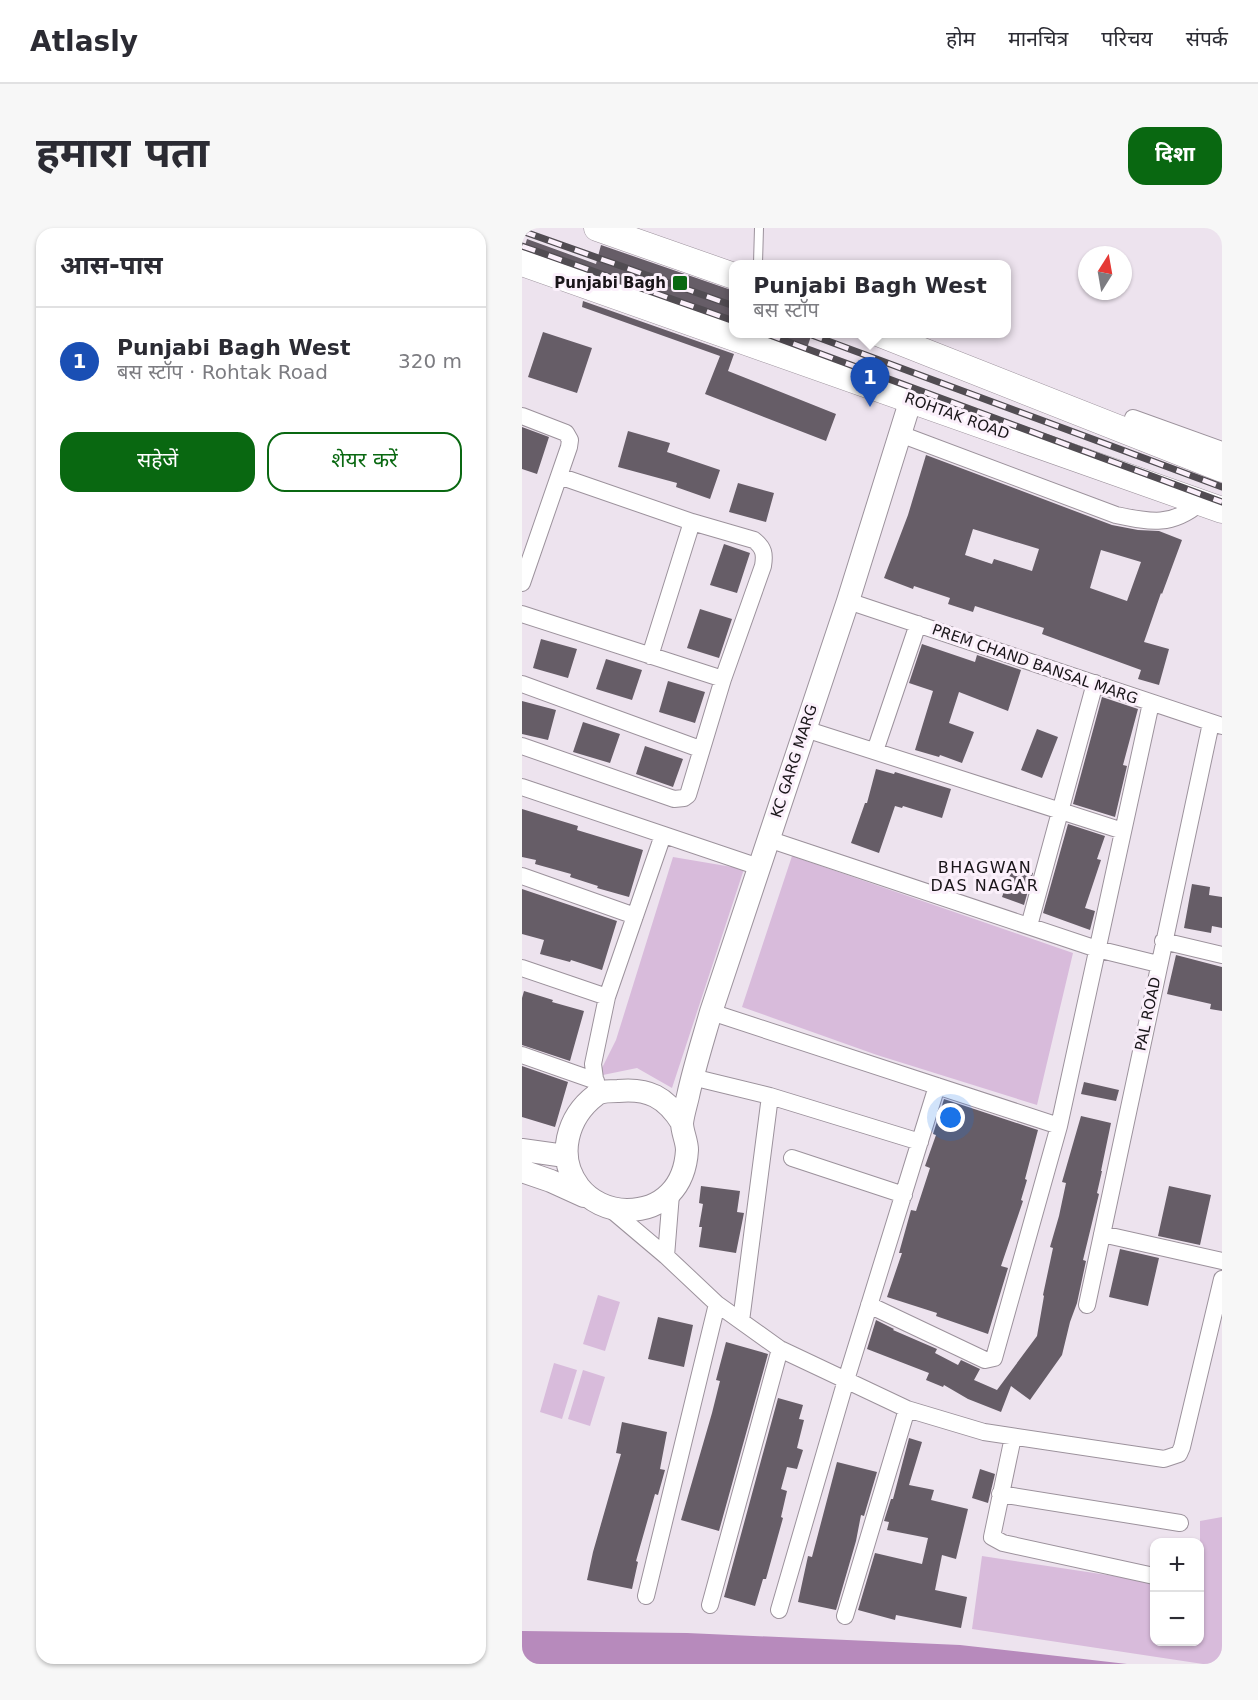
<!DOCTYPE html>
<html lang="hi">
<head>
<meta charset="utf-8">
<style>
  body { margin:0; font-family:"DejaVu Sans","Noto Sans Devanagari",sans-serif; background:#f7f7f7; color:#2b2b33 }
  .controls { position:absolute; right:18px; bottom:18px; display:grid; overflow:hidden; border-radius:12px; box-shadow:0 2px 4px #0004 }
  .controls button { width:54px; height:54px; display:grid; place-items:center; padding:0; border:0; border-bottom:2px solid #e1e1e2; background:#fff; color:#2b2b33; font:30px sans-serif }
  .compass { position:absolute; left:556px; top:18px; width:54px; height:54px; border-radius:50%; background:#fff; box-shadow:0 2px 4px #0004; rotate:11deg }
  .you { position:absolute; left:429px; top:890px; width:21px; height:21px; margin:-15px; border:4px solid #fff; border-radius:50%; background:#1a73e8; box-shadow:0 0 0 9px #1a73e833 }
  .badge { display:grid; place-items:center; width:39px; height:39px; border-radius:50%; background:#096811; color:#fff; font-size:20px; font-weight:700 }
  .pin { position:absolute; translate:-50% -50px; filter:drop-shadow(0 2px 3px #0008) }
  .pin::after { content:''; position:absolute; top:32px; width:21px; height:18px; background:inherit; clip-path:polygon(0 0,100% 0,50% 100%) }
  .popup { position:absolute; left:207px; top:32px; width:282px; height:78px; box-sizing:border-box; display:grid; place-content:center; border-radius:12px; background:#fff; filter:drop-shadow(0 2px 4px #0005); font-size:20px; white-space:nowrap; color:#7c7c81 }
  .popup b { font-size:22px; color:#2b2b33 }
  .popup::after { content:''; position:absolute; left:50%; top:100%; margin-left:-12px; border:12px solid transparent; border-top-color:#fff }
  .list { margin:0; padding:0; list-style:none }
  h2 { display:flex; justify-content:space-between; align-items:center; height:78px; margin:0; padding:0 24px; font-size:26px }
  h2 small { font-size:20px; font-weight:400; color:#7c7c81 }
  .list li { display:grid; grid-template-columns:39px 1fr auto; gap:18px; align-items:center; box-sizing:border-box; height:108px; padding:0 24px; border-top:2px solid #e1e1e2 }
  .list b { display:block; font-size:22px; white-space:nowrap }
  .list p { margin:0; font-size:20px; white-space:nowrap; color:#7c7c81 }
  .list em { font-size:20px; font-style:normal; color:#7c7c81 }
  .actions { display:flex; gap:12px; padding:18px 24px }
  .actions a { flex:1; padding:14px 0; border:2px solid #096811; border-radius:18px; text-align:center; font-size:21px; color:#096811 }
  .actions .main { background:#096811; color:#fff }
  .map { position:relative; flex:none; width:700px; height:1436px; overflow:hidden; border-radius:18px }
  header { display:flex; align-items:center; gap:36px; box-sizing:border-box; height:84px; padding:0 30px; background:#fff; border-bottom:2px solid #e1e1e2 }
  header strong { font-size:28px }
  nav { display:flex; gap:33px; margin-inline-start:auto; font-size:21px }
  .intro { display:flex; align-items:center; justify-content:space-between; box-sizing:border-box; height:144px; padding:0 36px }
  h1 { margin:0; font-size:42px }
  .button { padding:15px 27px; border-radius:18px; background:#096811; color:#fff; font-size:21px; font-weight:700 }
  main { display:flex; gap:36px; padding:0 36px }
  aside { flex:1; background:#fff; border-radius:18px; box-shadow:0 2px 4px #0004 }
  .map>svg:first-child { display:block }
  .green { fill:#d8bbdb }
  .water { fill:#b78abc }
  .building { fill:#665d67; fill-rule:evenodd }
  .lines { fill:none; stroke-linecap:round; stroke-linejoin:round }
  .lane-casing { stroke:#9c929c; stroke-width:10 }
  .street-casing { stroke:#9c929c; stroke-width:18 }
  .secondary-casing { stroke:#9c929c; stroke-width:24 }
  .primary-casing { stroke:#9c929c; stroke-width:27 }
  .lane { stroke:#fff; stroke-width:8 }
  .street { stroke:#fff; stroke-width:16 }
  .secondary { stroke:#fff; stroke-width:22 }
  .primary { stroke:#fff; stroke-width:26 }
  .rail-casing { stroke:#514c52; stroke-width:7 }
  .rail { stroke:#fbf0fb; stroke-width:4.5; stroke-dasharray:14; stroke-linecap:butt }
  .poi-dot { fill:#096811; stroke:#fbf0fb; stroke-width:2 }
  .labels { text-anchor:middle; dominant-baseline:central; stroke-width:6; stroke-linejoin:round; paint-order:stroke }
  .poi-label { font-size:15px; font-weight:bold; fill:#191519; stroke:#fbf0fb; text-anchor:end }
  .street-label { font-size:15px; fill:#191519; stroke:#fbf0fb }
  .neighbourhood-label { font-size:16px; letter-spacing:1.5px; fill:#191519; stroke:#fbf0fb }
</style>
</head>
<body>
<header>
<strong>Atlasly</strong>
<nav><a>होम</a><a>मानचित्र</a><a>परिचय</a><a>संपर्क</a></nav>
</header>
<div class="intro"><h1>हमारा पता</h1><a class="button">दिशा</a></div>
<main>
<aside>
<h2>आस-पास<small></small></h2>
<ul class="list">
<li><span class="badge" style="background:#1a4fb4">1</span><div><b>Punjabi Bagh West</b><p>बस स्टॉप · Rohtak Road</p></div><em>320 m</em></li>
</ul>
<div class="actions"><a class="main">सहेजें</a><a>शेयर करें</a></div>
</aside>
<div class="map">
<svg width="700" height="1436" viewBox="0 0 700 1436">
  <rect width="100%" height="100%" fill="#ede3ee"/>
  <path class="green" d="M270,628L551,725L515,877L355,827L220,779Z
    M151,629L222,641L150,860L115,840L76,848L94,812Z
    M76,1067L98,1074L83,1123L61,1116Z
    M32,1135L55,1142L40,1191L18,1184Z
    M61,1142L83,1149L68,1198L46,1191Z
    M700,1289V1436H681L450,1401L460,1328L632,1354V1414H678V1293Z"/>
  <path class="water" d="M0,1403L165,1405L438,1417L605,1436H0Z"/>
  <path class="building" d="M5,11L74,36L79,17L212,63V94L2,21Z
    M61,73L212,126L206,143L314,186L304,213L183,166L198,128L60,79Z
    M21,104L70,120L55,165L6,149Z
    M245,105H290L285,120Z
    M0,199L27,209L15,246L0,241Z
    M106,203L148,215L145,224L198,242L188,271L154,259L155,255L96,239Z
    M404,227L590,297L616,302L637,303L660,312L640,366L639,365L622,414L647,421L637,457L616,451L619,442L520,406L522,400L453,378L451,384L426,376L428,370L392,358L391,361L362,350L386,287ZM451,301L517,321L510,343L472,331L470,336L443,327ZM579,322L619,334L605,373L568,360Z
    M216,255L252,265L244,294L207,284Z
    M202,316L228,325L215,365L188,357Z
    M178,381L210,391L197,430L165,420Z
    M19,411L55,421L46,450L11,440Z
    M400,416L453,434L455,427L499,442L486,483L437,464L427,495L452,504L440,535L418,527L417,529L393,522L411,463L387,455Z
    M84,431L120,442L110,472L74,461Z
    M146,453L183,464L173,495L137,484Z
    M580,469L616,481L601,537L605,538L593,589L551,576Z
    M0,473L34,482L26,512L0,506Z
    M61,494L98,506L88,535L51,524Z
    M515,501L536,509L520,550L499,542Z
    M123,518L161,531L151,559L114,546Z
    M354,541L372,546L373,544L429,561L420,590L381,578L380,580L373,578L357,625L329,615L343,575H345Z
    M0,581L56,598L55,602L121,622L107,669L75,660L76,658L48,649L49,646L13,636L14,632L0,629Z
    M546,596L583,608L575,631L579,632L563,680L573,683L568,702L521,685Z
    M491,638L511,645L502,677L480,669Z
    M670,656L688,659L687,667L700,669V700L690,698L689,705L662,700Z
    M0,661L95,693L80,742L49,732L48,734L18,726L22,712L0,706Z
    M654,727L700,739V783L688,781L689,776L645,766Z
    M2,763L31,772L30,774L62,783L48,833L0,817V770Z
    M0,838L46,854L33,899L0,889Z
    M562,854L597,862L594,873L559,866Z
    M422,871L516,902L503,951L505,952L499,972L501,973L479,1038L486,1040L466,1106L414,1088L415,1085L365,1069L380,1025H377L389,982L394,983L408,940L403,938L414,907L411,906Z
    M559,888L589,895L579,943H580L575,965L577,966L561,1032L564,1033L555,1075L548,1094L540,1127L508,1172L489,1158L479,1184L446,1171L422,1157L421,1159L404,1152L407,1145L345,1121L354,1092L372,1101L371,1102L415,1121L413,1125L436,1137L439,1132L458,1141L452,1152L475,1162L515,1108L522,1068L521,1067L531,1020L528,1019L537,988L544,955L540,954Z
    M179,958L218,963L215,984L222,985L214,1025L177,1019L180,999H177L181,976L177,975Z
    M647,958L689,967L678,1017L636,1008Z
    M598,1021L637,1030L626,1078L587,1069Z
    M136,1089L171,1097L162,1139L126,1131Z
    M204,1114L246,1126L197,1303L159,1292L190,1185L198,1153L194,1152Z
    M256,1170L281,1177L277,1191L282,1192L275,1220L281,1222L275,1241L265,1239L259,1261L265,1263L259,1289L261,1290L244,1351H241L233,1378L202,1369Z
    M100,1194L145,1204L138,1241L143,1242L136,1267L133,1266L114,1333L116,1334L110,1361L65,1352L71,1324L99,1226L94,1225Z
    M387,1210L400,1214L387,1257L412,1262L409,1272L446,1281L434,1331L420,1327L413,1362L445,1369L439,1400L374,1387L373,1392L336,1382L353,1325L400,1336L406,1310L365,1302L367,1294L362,1293L369,1271H371Z
    M315,1234L355,1244L342,1288L339,1287L334,1313L314,1382L276,1374L286,1328L290,1329Z
    M458,1241L473,1246L466,1275L450,1270Z"/>
  <g class="lines">
    <defs>
      <path id="lane" d="M236,35L237,0"/>
      <path id="street" d="M0,188L44,205L48,212L47,219L0,355
        M611,190L700,222
        M378,206L594,287C628,294 649,299 678,275
        M326,373L700,498
        M0,386L201,451
        M128,428L170,294
        M0,456L178,521
        M283,501L601,603
        M0,518L152,571L162,570L166,567L201,451L241,338C243,326 242,320 232,312L170,294L37,248
        M353,523L396,396
        M0,559L237,639
        M246,611L575,721L636,736
        M0,648L113,688
        M507,698L573,455
        M641,713L700,727
        M0,740L85,769
        M189,784L537,898L629,475
        M0,827L74,853
        M170,849L248,868L219,1093
        M75,866L71,836L85,769L141,607
        M248,868L398,914
        M270,930L382,967
        M86,979L144,1028L195,1076L258,1121L385,1181L462,1204L642,1231L657,1226L660,1219L700,1051
        M580,1006L700,1033
        M144,1028L149,966
        M347,1077L463,1132L472,1130L537,898
        M565,1077L689,495
        M491,1209L470,1309L481,1315L632,1348
        M478,1266L658,1295
        M124,1368L195,1076
        M188,1377L258,1121
        M257,1382L324,1152L415,858
        M323,1388L385,1181"/>
      <path id="secondary" d="M160,895C144,869 126,860 96,863C89,863 79,863 74,867C45,889 34,929 57,959C68,973 86,982 105,982C141,982 163,958 165,922C165,913 160,904 160,895C161,886 164,877 166,868C172,840 181,812 189,784L326,373L389,171
        M0,922L43,928
        M0,943L29,953L62,968"/>
      <path id="primary" d="M75,0L212,48
        M0,35L700,282
        M358,106L700,241"/>
    </defs>
    <use href="#lane" class="lane-casing"/>
    <use href="#street" class="street-casing"/>
    <use href="#secondary" class="secondary-casing"/>
    <use href="#primary" class="primary-casing"/>
    <use href="#lane" class="lane"/>
    <use href="#street" class="street"/>
    <use href="#secondary" class="secondary"/>
    <use href="#primary" class="primary"/>
    <defs>
      <path id="rail" d="M0,3L212,78
        M0,18L212,93
        M245,106L700,274
        M287,106L700,259"/>
    </defs>
    <use href="#rail" class="rail-casing"/>
    <use href="#rail" class="rail"/>
  </g>
  <rect class="poi-dot" x="150" y="47" width="16" height="16" rx="3"/>
  <g class="labels">
    <g class="poi-label">
      <text x="144" y="55">Punjabi Bagh</text>
    </g>
    <g class="street-label">
      <text transform="translate(435 188) rotate(20)">ROHTAK ROAD</text>
      <text transform="translate(513 436) rotate(19)">PREM CHAND BANSAL MARG</text>
      <text transform="translate(272 533) rotate(-72)">KC GARG MARG</text>
      <text transform="translate(626 786) rotate(-78)">PAL ROAD</text>
    </g>
    <g class="neighbourhood-label">
      <text x="463" y="639">BHAGWAN<tspan x="463" dy="18">DAS NAGAR</tspan></text>
    </g>
  </g>
</svg>
<div class="controls">
<button>+</button>
<button>−</button>
</div>
<svg class="compass" viewBox="-18 -18 36 36"><path d="M0-13l5 13h-10z" fill="#e53935"/><path d="M0 13l5-13h-10z" fill="#7c7c81"/></svg>
<div class="you"></div>
<div class="pin badge" style="left:348px;top:179px;background:#1a4fb4">1</div>
<div class="popup"><b>Punjabi Bagh West</b>बस स्टॉप</div>
</div>
</main>
</body>
</html>
